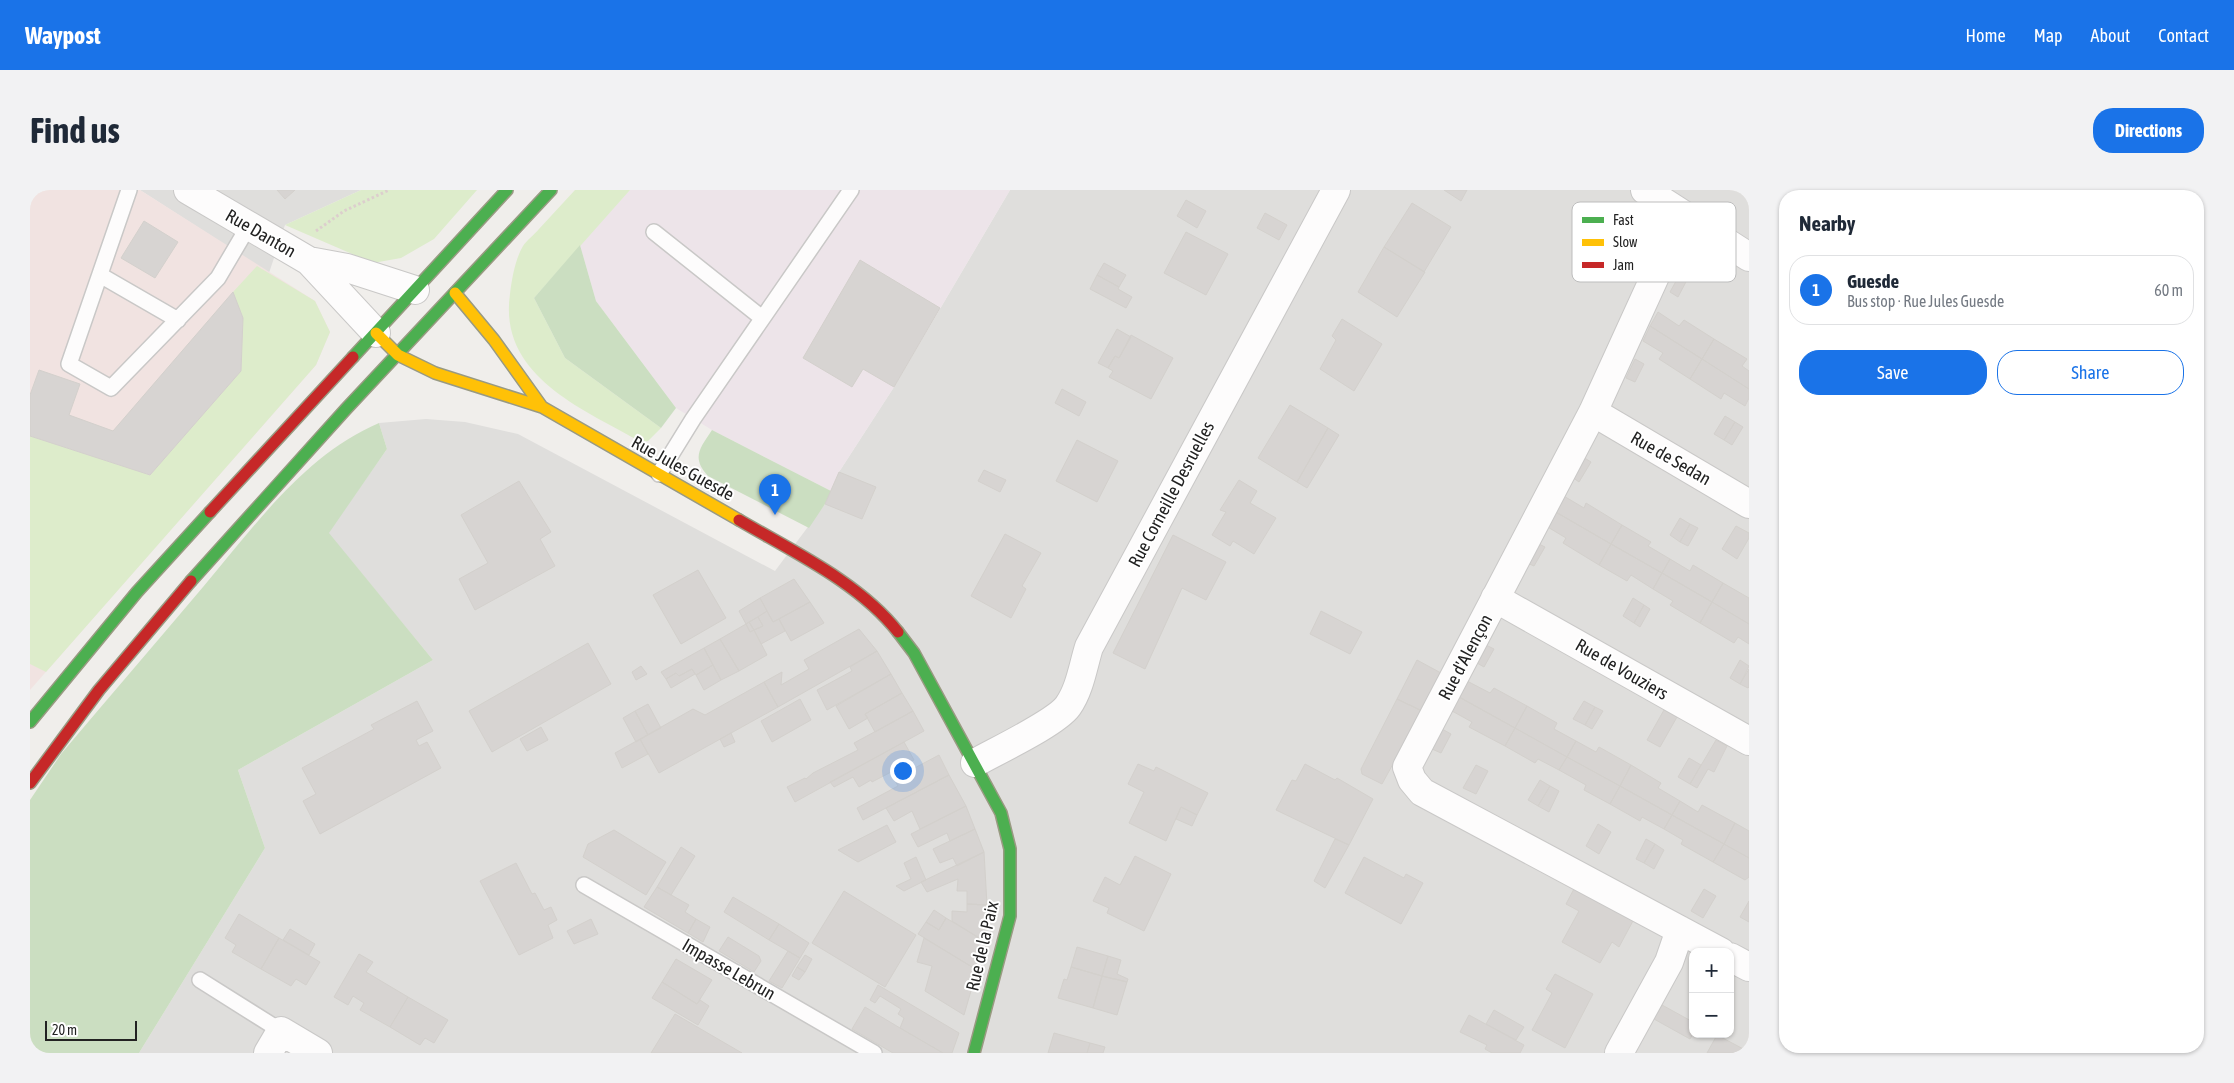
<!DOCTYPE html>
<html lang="en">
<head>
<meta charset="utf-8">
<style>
  body { margin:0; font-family:"Asap Condensed",sans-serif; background:#f2f2f3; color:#1f2937 }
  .controls { position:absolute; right:15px; bottom:15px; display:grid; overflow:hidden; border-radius:10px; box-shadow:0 1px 4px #0004 }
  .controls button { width:45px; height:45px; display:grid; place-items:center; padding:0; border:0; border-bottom:1px solid #e0e1e3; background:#fff; color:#1f2937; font:25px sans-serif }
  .scale { position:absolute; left:15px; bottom:12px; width:92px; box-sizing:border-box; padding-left:5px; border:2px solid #222; border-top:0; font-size:14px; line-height:18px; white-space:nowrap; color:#222; -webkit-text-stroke:4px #fff; paint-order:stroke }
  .you { position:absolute; left:872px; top:580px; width:18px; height:18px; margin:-12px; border:4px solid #fff; border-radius:50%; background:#1a73e8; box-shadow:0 0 0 8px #1a73e833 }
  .badge { display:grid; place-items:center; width:32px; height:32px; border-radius:50%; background:#1a73e8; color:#fff; font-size:16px; font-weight:700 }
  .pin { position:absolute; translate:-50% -41px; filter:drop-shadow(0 1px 2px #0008) }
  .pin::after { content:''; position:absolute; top:26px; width:18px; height:15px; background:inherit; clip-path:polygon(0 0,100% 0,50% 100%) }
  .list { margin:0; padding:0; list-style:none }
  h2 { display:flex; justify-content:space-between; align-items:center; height:65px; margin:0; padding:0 20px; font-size:21px }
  h2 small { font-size:16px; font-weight:400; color:#747a83 }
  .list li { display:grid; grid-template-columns:32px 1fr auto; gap:15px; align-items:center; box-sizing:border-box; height:70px; margin:0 10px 10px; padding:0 10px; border:1px solid #e0e1e3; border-radius:20px }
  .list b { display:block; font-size:19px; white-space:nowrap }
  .list p { margin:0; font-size:16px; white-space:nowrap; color:#747a83 }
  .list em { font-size:16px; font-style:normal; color:#747a83 }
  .actions { display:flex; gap:10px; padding:15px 20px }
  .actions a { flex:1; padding:11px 0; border:1px solid #1a73e8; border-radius:20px; text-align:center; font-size:18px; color:#1a73e8 }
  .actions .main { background:#1a73e8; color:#fff }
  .map { position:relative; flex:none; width:1719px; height:863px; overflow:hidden; border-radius:20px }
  header { display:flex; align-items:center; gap:30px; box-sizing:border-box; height:70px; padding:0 25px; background:#1a73e8; color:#fff }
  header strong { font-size:24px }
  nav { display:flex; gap:28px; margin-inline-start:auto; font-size:18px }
  .intro { display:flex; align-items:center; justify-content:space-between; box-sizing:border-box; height:120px; padding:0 30px }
  h1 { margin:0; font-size:35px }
  .button { padding:12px 22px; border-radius:20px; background:#1a73e8; color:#fff; font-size:18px; font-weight:700 }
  main { display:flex; gap:30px; padding:0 30px }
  aside { flex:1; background:#fff; border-radius:20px; box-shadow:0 1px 4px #0004 }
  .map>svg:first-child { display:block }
  .residential { fill:#dfdedc; fill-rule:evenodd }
  .commercial { fill:#f1e3e1 }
  .industrial { fill:#ede4e9 }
  .grass { fill:#ddeccb }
  .forest { fill:#cbdec1 }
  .building { fill:#d7d4d2; stroke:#d3d0cc }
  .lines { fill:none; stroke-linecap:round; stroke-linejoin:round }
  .lane-casing { stroke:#c9c8c7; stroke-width:18 }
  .street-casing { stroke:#c9c8c7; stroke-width:30 }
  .fast-casing { stroke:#999a82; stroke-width:14 }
  .slow-casing { stroke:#999a82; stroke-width:14 }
  .jam-casing { stroke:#999a82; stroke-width:14 }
  .path { stroke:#dccecd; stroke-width:3; stroke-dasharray:2.5 2.5; stroke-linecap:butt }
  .lane { stroke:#fdfcfc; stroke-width:15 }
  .street { stroke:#fdfcfc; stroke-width:28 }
  .fast { stroke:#4caf50; stroke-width:11 }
  .slow { stroke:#ffc107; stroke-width:11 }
  .jam { stroke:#c62828; stroke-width:11 }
  .labels { text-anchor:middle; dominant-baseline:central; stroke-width:4; stroke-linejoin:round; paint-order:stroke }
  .street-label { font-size:18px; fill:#222; stroke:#fff }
  .key { fill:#fff; stroke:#bdbdbd; stroke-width:1 }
  .key-label { font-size:14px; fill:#222 }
</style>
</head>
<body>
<header>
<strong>Waypost</strong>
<nav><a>Home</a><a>Map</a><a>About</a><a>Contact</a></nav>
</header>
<div class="intro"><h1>Find us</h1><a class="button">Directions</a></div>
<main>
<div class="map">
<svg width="1719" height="863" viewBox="0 0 1719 863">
  <rect width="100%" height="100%" fill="#f0eeeb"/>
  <path class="residential" d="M110,0H331L255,35L239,83Z
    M980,0H1719V863H109L235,658L208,580L403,470L298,343L357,259L349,233L396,229L435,232L488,244L745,381L795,314L809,282L864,197ZM1663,762H1700V844H1663Z"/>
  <path class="commercial" d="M0,0H110L285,111L300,142L286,175L0,500Z"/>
  <path class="industrial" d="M600,0H980L864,197L809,282L801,301L682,240L646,218L566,111L550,55Z"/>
  <path class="grass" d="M331,0H447L404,49L371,68L343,73L255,35Z
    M545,0H600L504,108L535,168L631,238L618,251L611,252C553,219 468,186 480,104C482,88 485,70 493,56C497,50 504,45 509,39C521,26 533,13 545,0Z
    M227,76L285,111L300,142L286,175L16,482L0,474V246L120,285L211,181L213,129L203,102Z"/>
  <path class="forest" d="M550,55L566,111L646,218L631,238L535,168L504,108Z
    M349,233L357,259L299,343L403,470L208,580L235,658L109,863H0V610L31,564C78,508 126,453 173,397C224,337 274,265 349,233Z
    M682,240L801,301L795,314L779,338L678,286C661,268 670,258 682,240Z"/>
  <path class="building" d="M247,0H265L255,9Z
    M1414,0H1437L1431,11Z
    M1156,10L1176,21L1167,38L1147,26Z
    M1382,13L1421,37L1394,82L1354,57Z
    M1235,23L1257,35L1249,50L1227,38Z
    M114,31L148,52L125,88L91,68Z
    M1156,42L1198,64L1176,105L1134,83Z
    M1354,57L1395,82L1367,127L1328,102Z
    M830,70L910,118L864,197L833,179L822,197L773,168Z
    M1074,73L1096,85L1089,97L1067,85Z
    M1650,84L1658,88L1648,107L1640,102Z
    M1067,85L1089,97L1088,99L1102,107L1096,118L1060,99Z
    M203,102L213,128L211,181L120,285L0,246V205L9,180L50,194L39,225L83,241Z
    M1628,122L1649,136L1654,130L1684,149L1672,169L1620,136Z
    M1312,129L1352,154L1324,201L1290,179L1306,150L1302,146Z
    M1620,136L1672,169L1660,189L1629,169L1633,163L1613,151Z
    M1087,139L1101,147L1089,168L1085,166L1078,178L1068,173Z
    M1101,145L1143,168L1121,209L1079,187L1083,181L1078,178L1085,166L1089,168Z
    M1684,149L1717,169L1712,176L1719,181V199L1672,169Z
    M1605,169L1614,174L1605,192L1596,188Z
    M1672,169L1719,199V208L1715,216L1694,203L1691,209L1660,189Z
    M1032,199L1056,212L1049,226L1025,213Z
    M1260,215L1298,238L1267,292L1228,268Z
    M1695,226L1705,232L1694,250L1684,244Z
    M1705,232L1713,237L1702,255L1694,250Z
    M1298,238L1309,245L1277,298L1267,292Z
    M1047,250L1088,271L1067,312L1026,291Z
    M1553,267L1561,272L1549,292L1542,287Z
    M954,280L976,290L970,302L948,291Z
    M809,282L846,297L832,329L795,314Z
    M1209,290L1227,301L1220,313L1246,328L1224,364L1203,351L1200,356L1182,345L1196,322L1190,320Z
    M489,291L521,342L510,349L525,376L445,420L429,389L458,373L431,325Z
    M1532,305L1554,318L1556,313L1592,335L1581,354L1524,321Z
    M1524,321L1581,354L1569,375L1533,353L1536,348L1516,336Z
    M1650,328L1660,334L1650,352L1640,345Z
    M1660,334L1668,338L1658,356L1650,352Z
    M1592,335L1621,352L1618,356L1640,369L1632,383L1581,354Z
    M1706,336L1719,343V348L1707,369L1692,359Z
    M975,344L1011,363L992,396L996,399L981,428L941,406Z
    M1143,345L1196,372L1176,410L1152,398L1115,479L1083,463Z
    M1507,353L1515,357L1504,376L1497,373Z
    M1581,354L1632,383L1623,399L1601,385L1597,391L1569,375Z
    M1640,369L1660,381L1663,375L1693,393L1682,412L1632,383Z
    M668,380L696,428L651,454L623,405Z
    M1632,383L1682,412L1670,433L1640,415L1643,411L1623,399Z
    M764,389L780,412L743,432L730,408Z
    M1693,393L1719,408V434L1682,412Z
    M730,408L737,421L716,434L709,421Z
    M1603,408L1614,415L1604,433L1593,426Z
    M780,412L794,433L761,451L749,429Z
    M1682,412L1719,434V454L1708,447L1704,453L1670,433Z
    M1614,415L1620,419L1610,437L1604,433Z
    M737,421L743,432L749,429L755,441L731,454L724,440L733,436L728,427Z
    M1291,421L1332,442L1320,464L1280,444Z
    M728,427L733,436L724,440L719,432Z
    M719,432L724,440L720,442L716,434Z
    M716,434L720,442L724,440L737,465L709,481L690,449Z
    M829,439L847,461L748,517L734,492L752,482L751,495L779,479L774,470Z
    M690,449L709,481L691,490L674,458Z
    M558,453L581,494L462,562L439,521Z
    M1456,455L1464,459L1454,477L1447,473Z
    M674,458L683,475L666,485L662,479L649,486L646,483L636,489L631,482Z
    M847,461L861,484L797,520L787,500L822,481L820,477Z
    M1387,470L1411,483L1392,521L1367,509Z
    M1710,470L1719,476L1710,494L1700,488Z
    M683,475L691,490L674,500L666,485Z
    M611,476L617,484L606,490L602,482Z
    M662,479L665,484L641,498L636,489L646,483L649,486Z
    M1719,479V497L1718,498L1710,494Z
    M861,484L872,503L835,524L838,528L819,539L806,516Z
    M1437,491L1460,503L1464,498L1497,516L1485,538L1429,507Z
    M734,492L748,517L629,583L610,549L663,519L675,525Z
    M872,503L883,521L845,542L835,524Z
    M1429,507L1485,538L1475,556L1439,537L1442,532L1422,521Z
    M770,509L781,530L742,552L731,531Z
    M1367,509L1392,521L1352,594L1332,584L1331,579Z
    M387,511L403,541L386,550L389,556L397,552L411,578L290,644L273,611L286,604L272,578L344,539L341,535Z
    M1554,511L1565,517L1555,535L1543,529Z
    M618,514L631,538L618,545L605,521Z
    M1497,516L1527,533L1524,539L1546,551L1537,567L1485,538Z
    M1565,517L1573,521L1562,539L1555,535Z
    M1634,520L1647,527L1630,557L1617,550Z
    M605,521L618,545L606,552L593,528Z
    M883,521L894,541L765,612L757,597L775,588L776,589L783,583L828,560L824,553Z
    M511,537L518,550L497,561L490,549Z
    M1485,538L1537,567L1529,580L1508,569L1505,573L1475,556Z
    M1412,539L1421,544L1411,563L1402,559Z
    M701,543L705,552L694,557L690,549Z
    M610,549L618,564L592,578L585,563Z
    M1686,550L1697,556L1684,582L1678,579L1667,598L1660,594Z
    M1546,551L1566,562L1569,557L1601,575L1590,596L1537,567Z
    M874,552L884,570L842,592L841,590L829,597L823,587L804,597L800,592Z
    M909,565L919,585L833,630L827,618L868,596L864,589Z
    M1537,567L1590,596L1580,614L1554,600L1556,595L1529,580Z
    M1659,568L1671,575L1660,594L1648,587Z
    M1108,574L1124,581L1126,577L1178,603L1167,625L1151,617L1136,651L1099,633L1114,602L1098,594Z
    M1275,574L1305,590L1307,588L1343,609L1319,655L1246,620L1262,590L1266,591Z
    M1446,575L1458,581L1446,604L1433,598Z
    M1601,575L1631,593L1628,598L1650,611L1642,625L1590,596Z
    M919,585L936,616L890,639L882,621L864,631L856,618Z
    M1510,590L1520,596L1508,616L1498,610Z
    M1520,596L1529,601L1519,622L1508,616Z
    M1590,596L1642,625L1634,639L1612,627L1610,631L1580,614Z
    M1650,611L1668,622L1672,615L1705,633L1694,654L1642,625Z
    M936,616L945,639L920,651L917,643L888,657L881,644Z
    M1151,617L1167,625L1162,636L1146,629Z
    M1642,625L1694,654L1683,672L1651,654L1653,650L1634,639Z
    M1705,633L1719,641V668L1694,654Z
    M1568,634L1581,642L1569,664L1556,656Z
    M857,635L866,652L828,672L808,660Z
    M945,639L954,662L927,676L923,668L910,673L903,659Z
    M584,640L636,672L616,705L553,667L558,654Z
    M1305,649L1319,655L1295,698L1284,691Z
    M1616,649L1625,654L1614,673L1606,669Z
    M1625,654L1634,660L1624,679L1614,673Z
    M1694,654L1719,668V687L1715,690L1683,672Z
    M651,657L665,666L641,705L627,697Z
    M954,662L957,715L937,714V701H927L928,689L897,702L891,692Z
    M1105,666L1141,684L1114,741L1077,723L1079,718L1063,711L1075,687L1090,695Z
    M886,667L896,690L874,701L866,696L881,689L874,673Z
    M1334,667L1374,688L1376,684L1393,693L1371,734L1315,703Z
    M486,673L502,704L505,703L514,720L521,717L527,730L518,735L523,748L489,765L450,691Z
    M627,697L659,715L655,722L666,729L658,743L614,717Z
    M1545,697L1604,729L1589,757L1582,752L1570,773L1532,752L1549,721L1536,714Z
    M1674,699L1686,706L1673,728L1661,721Z
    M814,701L886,745L855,797L782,753Z
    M703,707L749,734L739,750L694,722Z
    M1719,711V732L1710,727Z
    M937,714L957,715L954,751L922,731V721L937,722Z
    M904,720L916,728L909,740L896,732Z
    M209,724L249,748L231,779L202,762L206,755L195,748Z
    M916,728L954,751L947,780L888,744L896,732L909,740Z
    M561,729L568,744L544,754L537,741Z
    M666,729L680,737L673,752L658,743Z
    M749,734L779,753L770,768L739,750Z
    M260,739L285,754L279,765L253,750Z
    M698,747L729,766L731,771L724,782L689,761Z
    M249,748L290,772L276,795L266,789L261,796L231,779Z
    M894,748L947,780L934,825L895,801L902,776L887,772Z
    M1047,757L1078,766L1072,786L1041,777Z
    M758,761L770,768L752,798L739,791Z
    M329,764L343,772L336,782L378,807L360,837L330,820L334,813L323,806L318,815L304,807Z
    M775,765L782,769L775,782L767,777Z
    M1078,766L1091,770L1087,784L1098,789L1097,792L1072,786Z
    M646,769L682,790L667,814L632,792Z
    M767,777L775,782L769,790L762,786Z
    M1041,777L1072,786L1063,818L1028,808L1034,789L1037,790Z
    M1525,784L1563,804L1535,858L1502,840L1522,803L1516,799Z
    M1072,786L1097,792L1087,825L1063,818Z
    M632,792L667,814L670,810L679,816L668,835L622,808Z
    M848,795L929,843L922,863H913L870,838L874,828L868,824L871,819L850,806L845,813L840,810Z
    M378,807L418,830L404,853L395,848L390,855L360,837Z
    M1632,815L1663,832V844L1660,849L1624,829Z
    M835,817L870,838L913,863H863L822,839Z
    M1464,820L1494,837L1486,850L1456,834Z
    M645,824L712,863H621Z
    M1439,825L1494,855L1490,863H1462L1455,859L1457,855L1430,842Z
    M1024,843L1060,853L1057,863H1018Z
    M1687,845L1719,862V863H1677Z
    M1060,853L1075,857L1073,863H1057Z"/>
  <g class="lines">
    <defs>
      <path id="lane" d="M99,0L39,174L81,198L188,88L218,37
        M624,42L732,128
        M70,85L148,130
        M629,284L663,229L821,0
        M554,695L844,863
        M170,790L251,841"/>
      <path id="street" d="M158,0L279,71L317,78L385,100
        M1615,0L1719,67
        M1653,25L1563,222L1377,577L1382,590L1392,602L1691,762
        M279,71L346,143
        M1563,222L1719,314
        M1465,408L1719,551
        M945,573C966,561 1026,533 1038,516C1050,499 1053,476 1059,457L1306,0
        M1700,767L1719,777
        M238,863L251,841L288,863
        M1589,863L1639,772L1650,740"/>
      <path id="fast" d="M323,167L477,0
        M161,391L316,219L521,0
        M868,442L884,463L971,623L980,659V726L944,863
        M0,532L107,402L180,322"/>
      <path id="slow" d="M425,103L464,150L512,217
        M346,143L368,165L405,183L512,217L709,330"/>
      <path id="jam" d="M180,322L323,167
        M709,330C762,361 830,393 868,442
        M0,593L69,500L161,391"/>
    </defs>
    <use href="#lane" class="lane-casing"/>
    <use href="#street" class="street-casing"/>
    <use href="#fast" class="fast-casing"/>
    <use href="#slow" class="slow-casing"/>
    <use href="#jam" class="jam-casing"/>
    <path class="path" d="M286,41L314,21L359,0"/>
    <use href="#lane" class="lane"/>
    <use href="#street" class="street"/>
    <use href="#fast" class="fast"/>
    <use href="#slow" class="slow"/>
    <use href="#jam" class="jam"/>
  </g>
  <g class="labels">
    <g class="street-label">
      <text transform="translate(231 43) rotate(30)">Rue Danton</text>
      <text transform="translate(1641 268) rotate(30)">Rue de Sedan</text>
      <text transform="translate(653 278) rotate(29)">Rue Jules Guesde</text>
      <text transform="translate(1141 304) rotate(-62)">Rue Corneille Desruelles</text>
      <text transform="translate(1435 467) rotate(-62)">Rue d'Alençon</text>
      <text transform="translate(1592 479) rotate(30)">Rue de Vouziers</text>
      <text transform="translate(952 756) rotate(-77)">Rue de la Paix</text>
      <text transform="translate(699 779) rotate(30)">Impasse Lebrun</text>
    </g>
  </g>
  <rect x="1542" y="12" width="164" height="80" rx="8" class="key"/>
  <rect x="1552" y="27" width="22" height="6" fill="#4caf50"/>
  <rect x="1552" y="49" width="22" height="7" fill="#ffc107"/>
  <rect x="1552" y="72" width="22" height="6" fill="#c62828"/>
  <g class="key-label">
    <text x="1583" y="35">Fast</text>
    <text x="1583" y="57">Slow</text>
    <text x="1583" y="80">Jam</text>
  </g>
</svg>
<div class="controls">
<button>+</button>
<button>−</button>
</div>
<div class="scale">20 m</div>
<div class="you"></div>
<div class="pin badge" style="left:745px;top:325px">1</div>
</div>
<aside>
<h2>Nearby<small></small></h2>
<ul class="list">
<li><span class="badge">1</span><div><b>Guesde</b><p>Bus stop · Rue Jules Guesde</p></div><em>60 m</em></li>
</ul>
<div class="actions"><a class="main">Save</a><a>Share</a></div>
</aside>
</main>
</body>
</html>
